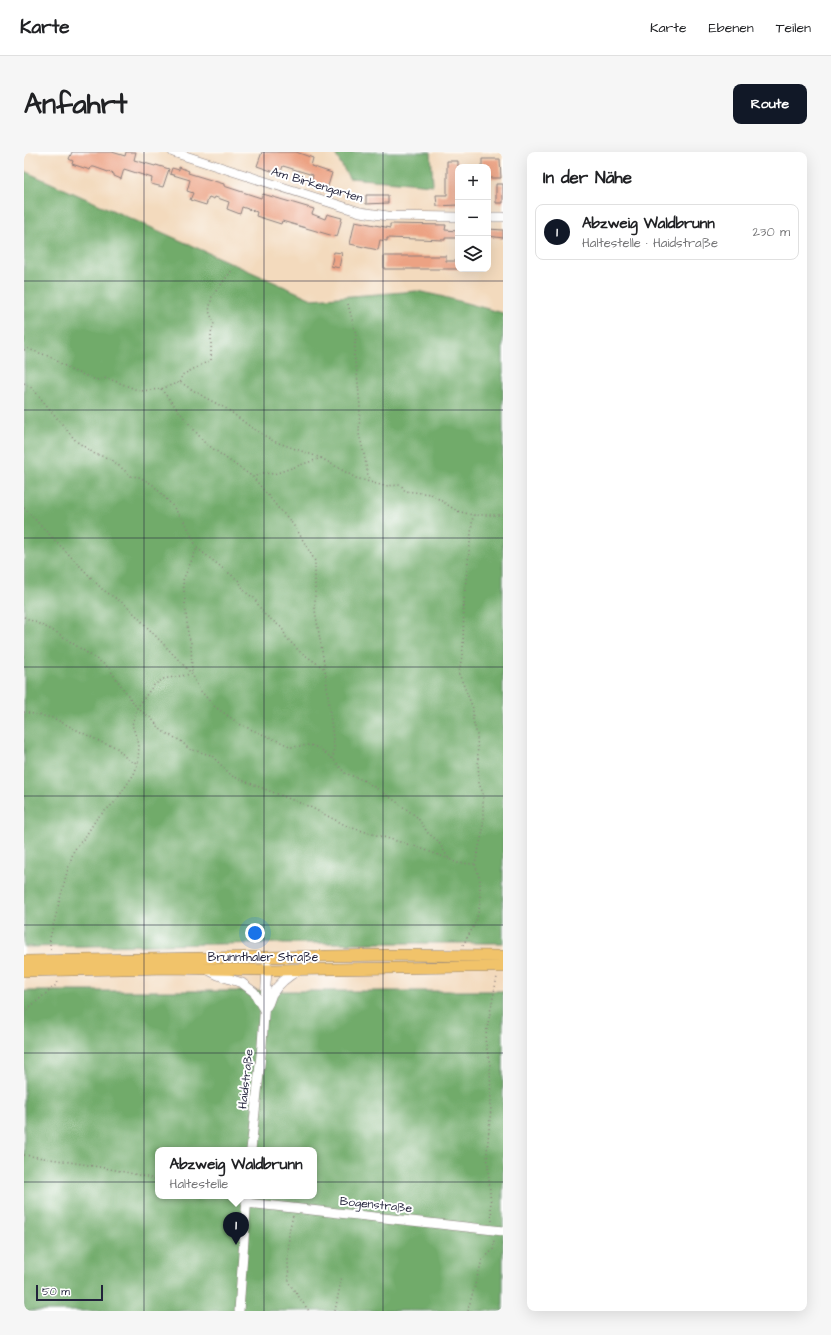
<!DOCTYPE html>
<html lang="de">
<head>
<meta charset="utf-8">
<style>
  body { margin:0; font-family:"Architects Daughter",sans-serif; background:#f6f6f6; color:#202124 }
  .controls { position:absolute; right:12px; top:12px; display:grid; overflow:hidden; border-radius:8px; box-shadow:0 4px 16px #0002 }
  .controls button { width:36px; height:36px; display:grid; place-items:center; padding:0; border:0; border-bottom:1px solid #e0e0e0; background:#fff; color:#202124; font:20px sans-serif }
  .scale { position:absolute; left:12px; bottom:10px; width:67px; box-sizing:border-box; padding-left:4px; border:2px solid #22223b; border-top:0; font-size:11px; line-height:14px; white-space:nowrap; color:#22223b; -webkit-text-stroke:3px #fff; paint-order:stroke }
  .you { position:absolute; left:231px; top:781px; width:14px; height:14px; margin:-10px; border:3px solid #fff; border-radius:50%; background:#1a73e8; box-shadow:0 0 0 6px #1a73e833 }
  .badge { display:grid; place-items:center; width:26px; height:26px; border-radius:50%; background:#111827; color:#fff; font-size:13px; font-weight:700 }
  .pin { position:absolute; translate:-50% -33px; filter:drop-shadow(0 1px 2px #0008) }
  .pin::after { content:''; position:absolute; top:21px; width:14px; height:12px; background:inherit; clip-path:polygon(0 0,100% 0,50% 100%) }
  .popup { position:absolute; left:131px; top:995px; width:162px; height:52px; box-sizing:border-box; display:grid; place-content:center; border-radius:8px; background:#fff; filter:drop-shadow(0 1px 3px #0005); font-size:13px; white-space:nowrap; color:#757577 }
  .popup b { font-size:15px; color:#202124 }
  .popup::after { content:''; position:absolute; left:50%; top:100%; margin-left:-8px; border:8px solid transparent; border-top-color:#fff }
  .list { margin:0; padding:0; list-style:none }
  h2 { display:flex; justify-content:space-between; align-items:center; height:52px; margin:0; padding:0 16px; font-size:17px }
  h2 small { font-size:13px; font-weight:400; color:#757577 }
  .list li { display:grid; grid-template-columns:26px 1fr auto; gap:12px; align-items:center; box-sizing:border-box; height:56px; margin:0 8px 8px; padding:0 8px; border:1px solid #e0e0e0; border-radius:8px }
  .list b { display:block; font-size:15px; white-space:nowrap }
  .list p { margin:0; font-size:13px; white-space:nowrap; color:#757577 }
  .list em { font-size:13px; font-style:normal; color:#757577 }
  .icon { flex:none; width:22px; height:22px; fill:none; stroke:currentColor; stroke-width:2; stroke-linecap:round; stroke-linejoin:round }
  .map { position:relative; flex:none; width:479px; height:1159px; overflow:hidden; border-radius:8px }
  header { display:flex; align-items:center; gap:24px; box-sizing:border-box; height:56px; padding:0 20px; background:#fff; border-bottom:1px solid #e0e0e0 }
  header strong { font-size:19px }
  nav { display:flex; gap:22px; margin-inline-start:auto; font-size:14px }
  .intro { display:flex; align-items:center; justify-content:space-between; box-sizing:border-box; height:96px; padding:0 24px }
  h1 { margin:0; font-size:28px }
  .button { padding:10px 18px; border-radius:8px; background:#111827; color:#fff; font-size:14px; font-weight:700 }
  main { display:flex; gap:24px; padding:0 24px }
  aside { flex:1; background:#fff; border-radius:8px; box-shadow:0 4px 16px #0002 }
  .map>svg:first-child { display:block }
  .forest { fill:#71ab6a; stroke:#4a6652; fill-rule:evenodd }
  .building { fill:#eca283 }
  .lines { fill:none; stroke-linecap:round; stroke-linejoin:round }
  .minor-casing { stroke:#8a7e7c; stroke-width:10 }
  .major-casing { stroke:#8a7e7c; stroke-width:12 }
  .path { stroke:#8a7e7c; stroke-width:1.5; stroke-dasharray:1 3; stroke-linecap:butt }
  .minor { stroke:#fff; stroke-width:9 }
  .major { stroke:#f1c36a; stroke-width:11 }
  .grid { fill:none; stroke:#22223b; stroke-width:1; stroke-opacity:0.55 }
  .labels { text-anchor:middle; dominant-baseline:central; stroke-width:4; stroke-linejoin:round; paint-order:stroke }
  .street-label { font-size:12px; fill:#22223b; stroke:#fff }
</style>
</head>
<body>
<header>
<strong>Karte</strong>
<nav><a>Karte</a><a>Ebenen</a><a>Teilen</a></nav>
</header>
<div class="intro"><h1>Anfahrt</h1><a class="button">Route</a></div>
<main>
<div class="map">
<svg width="479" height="1159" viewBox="0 0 479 1159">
  <rect width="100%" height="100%" fill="#fff"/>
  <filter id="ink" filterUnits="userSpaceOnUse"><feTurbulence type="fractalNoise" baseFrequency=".025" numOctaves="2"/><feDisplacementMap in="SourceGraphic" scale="8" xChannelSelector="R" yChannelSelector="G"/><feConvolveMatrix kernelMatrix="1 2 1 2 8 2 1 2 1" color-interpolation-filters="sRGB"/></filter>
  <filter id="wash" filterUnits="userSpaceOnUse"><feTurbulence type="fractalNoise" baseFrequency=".012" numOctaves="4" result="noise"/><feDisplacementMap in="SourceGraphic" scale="16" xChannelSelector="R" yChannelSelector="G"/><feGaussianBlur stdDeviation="0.9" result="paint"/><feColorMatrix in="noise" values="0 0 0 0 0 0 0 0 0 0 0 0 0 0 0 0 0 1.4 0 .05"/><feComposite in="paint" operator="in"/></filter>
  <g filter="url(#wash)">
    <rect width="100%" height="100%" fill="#f3dabd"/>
    <path class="forest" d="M310,0H407L409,33L325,26Z
      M0,19L288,147L393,139L416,144L479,161V791H259L0,795Z
      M0,839H479V1159H0ZM134,998H290V1044H134Z"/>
    <g id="blocks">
      <path class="building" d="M48,0H88L101,4L102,0H112L110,8L131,14L132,13L145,17L139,35L127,32L128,26L100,17L97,27L90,24V22L70,15H67L66,18L48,12L49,9L45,7Z
        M238,0H272L289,6L287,14L308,21L303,37L287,31L289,23L259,14L256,22L233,14Z
        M458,7H476L477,26H464V15H458Z
        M423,9H434V53L413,54L412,43H423Z
        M155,15L165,19L164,21L200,32V34L237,46L239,42L290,57L288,62L301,67L303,62L318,66L313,85L258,69L257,72L232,64L233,60L218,55L216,62L203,57L205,50L191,45L190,47L185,45L182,53L166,48L169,41L163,39L166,28L146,22L148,16L155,18Z
        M472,32H479V51H472Z
        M342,43H364V51L342,52Z
        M331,69L366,76V72L422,73L421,78L434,79V86H421V88L363,86V89L356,88L354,98L326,92Z
        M464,77L479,78V86L464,84Z
        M310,100L318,101L315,116L307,114Z
        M360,104H422V109H434V117H360Z"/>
    </g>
  </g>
  <g filter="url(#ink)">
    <use href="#blocks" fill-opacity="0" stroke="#8a7e7c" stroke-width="1"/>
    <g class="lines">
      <defs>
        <path id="minor" d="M149,0L336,60L364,64L434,65
          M464,65H479
          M184,818L194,823L218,831L230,840L240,858
          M243,854C246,850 246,846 248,842C255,831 264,824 275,818
          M227,998L238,893L243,818V805
          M222,1051L479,1079
          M215,1159L223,1044"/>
        <path id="major" d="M0,809L366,803L479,804
          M0,819L146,816L243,818L438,815H479"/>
      </defs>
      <use href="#minor" class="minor-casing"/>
      <use href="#major" class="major-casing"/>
      <path class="path" d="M324,152L332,182L330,203L333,221L336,254L335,282L340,302L345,329
        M0,198L4,197L27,205L47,218L72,228L83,226L116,239L137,237L156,230L180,245L203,257L228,276L249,289L297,306L250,322L240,321L229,325
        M156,230L158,223L187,208V181L190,171L185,159L188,144L209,117
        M0,231L9,237L52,289L71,302L87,307L107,324L115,325L128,332L147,352L162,372L173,396L159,428L164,482L167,491L168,522L139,527L129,534L113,556L108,573L115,592L114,611L110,622L91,650L73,666L61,685L50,698L43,720L26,786V799
        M137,237L180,290L203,307L229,325L255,357L263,365L273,378L291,409V458L301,517L310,595L309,607
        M297,306L332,326L360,334L377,333L381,339L407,342L433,359L449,363H479
        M0,356L79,438L102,453L168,522L175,537L190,554L217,573L268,595L286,593L295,596L309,607L321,621L341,629L370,648L393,665L404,681L414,689L425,707L433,711L451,712L459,678V641L455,632L453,583L449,568V556L435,522L439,496L440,446L449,363
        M173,396L215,429L221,440L230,446L240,462L258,476L262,485L275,499L301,517
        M0,465L32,480L84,515L113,556L128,567L138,579L157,589L165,597L187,603L208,624L286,655L325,675L393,695L425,707
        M0,560L29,566L79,591L92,595L105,609L114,611
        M439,793L452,770L456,752V728L451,712
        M0,860L32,833L33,829
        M0,1003C45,1010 90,1016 134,1028
        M269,1064L265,1079L264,1110L265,1131L285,1159
        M468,1069L463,1000L467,955L466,913L461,887L473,825
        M311,1159L318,1124
        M444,1159L447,1147L458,1108L469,1098L470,1087"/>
      <use href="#minor" class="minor"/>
      <use href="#major" class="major"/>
    </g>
  </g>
  <path class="grid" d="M120,0V1159M240,0V1159M359,0V1159M0,129H479M0,258H479M0,386H479M0,515H479M0,644H479M0,773H479M0,901H479M0,1030H479"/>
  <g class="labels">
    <g class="street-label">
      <text transform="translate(293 33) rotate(17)">Am Birkengarten</text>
      <text x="239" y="805">Brunnthaler Straße</text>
      <text transform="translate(222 927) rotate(-84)">Haidstraße</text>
      <text transform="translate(352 1053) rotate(6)">Bogenstraße</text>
    </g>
  </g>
</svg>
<div class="controls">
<button>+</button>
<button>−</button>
<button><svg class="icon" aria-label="layers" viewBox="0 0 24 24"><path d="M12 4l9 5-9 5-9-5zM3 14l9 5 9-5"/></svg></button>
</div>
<div class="scale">50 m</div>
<div class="you"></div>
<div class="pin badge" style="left:212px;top:1093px">1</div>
<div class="popup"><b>Abzweig Waldbrunn</b>Haltestelle</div>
</div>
<aside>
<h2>In der Nähe<small></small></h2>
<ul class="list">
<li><span class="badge">1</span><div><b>Abzweig Waldbrunn</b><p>Haltestelle · Haidstraße</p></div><em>230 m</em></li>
</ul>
</aside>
</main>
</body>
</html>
